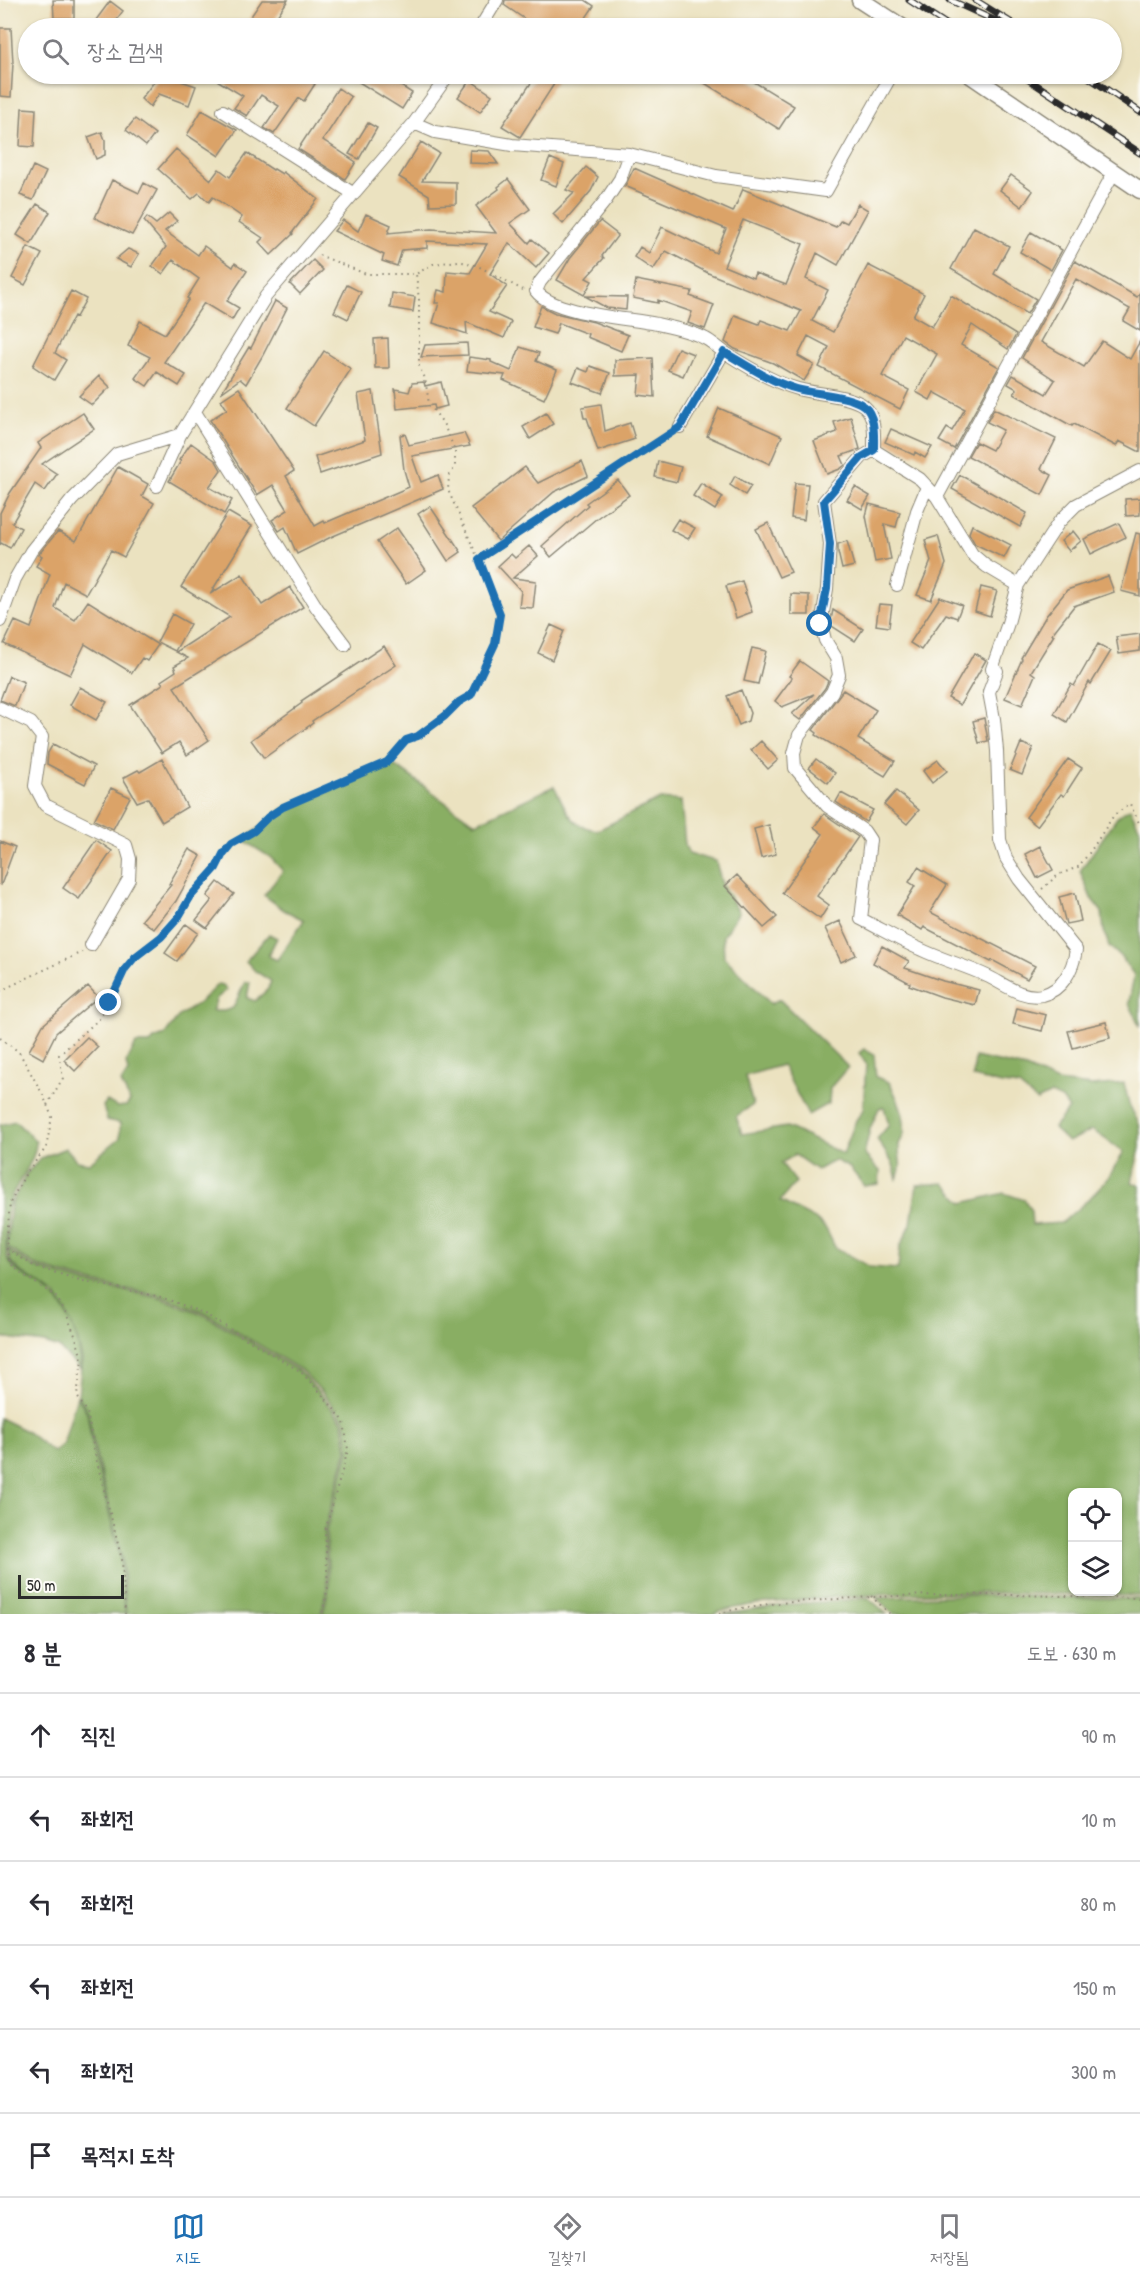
<!DOCTYPE html>
<html lang="ko">
<head>
<meta charset="utf-8">
<style>
  body { margin:0; font-family:"Patrick Hand","Poor Story",sans-serif; background:#f2f2f3; color:#2b2b33 }
  .controls { position:absolute; right:18px; bottom:18px; display:grid; overflow:hidden; border-radius:12px; box-shadow:0 2px 4px #0004 }
  .controls button { width:54px; height:54px; display:grid; place-items:center; padding:0; border:0; border-bottom:2px solid #e1e1e2; background:#fff; color:#2b2b33; font:30px sans-serif }
  .scale { position:absolute; left:18px; bottom:15px; width:106px; box-sizing:border-box; padding-left:6px; border:3px solid #2b2b2b; border-top:0; font-size:16px; line-height:21px; white-space:nowrap; color:#2b2b2b; -webkit-text-stroke:4px #fdfcf7; paint-order:stroke }
  .stop { position:absolute; width:18px; height:18px; margin:-14px; border:4px solid #1f6fb2; border-radius:50%; background:#fff }
  .stop.end { background:#1f6fb2; border-color:#fff; box-shadow:0 2px 6px #0008 }
  .list { margin:0; padding:0; list-style:none }
  h2 { display:flex; justify-content:space-between; align-items:center; height:78px; margin:0; padding:0 24px; font-size:26px }
  h2 small { font-size:20px; font-weight:400; color:#7c7c81 }
  .list li { display:grid; grid-template-columns:39px 1fr auto; gap:18px; align-items:center; box-sizing:border-box; height:84px; padding:0 24px; border-top:2px solid #e1e1e2 }
  .list b { display:block; font-size:22px; white-space:nowrap }
  .list em { font-size:20px; font-style:normal; color:#7c7c81 }
  .icon { flex:none; width:33px; height:33px; fill:none; stroke:currentColor; stroke-width:2; stroke-linecap:round; stroke-linejoin:round }
  .map { position:relative; flex:none; width:1140px; height:1614px; overflow:hidden }
  .search { position:absolute; background:#fff; box-shadow:0 2px 4px #0004; left:18px; right:18px; top:18px; height:66px; display:flex; align-items:center; gap:15px; box-sizing:border-box; padding:0 21px; border-radius:33px; color:#7c7c81; font-size:22px }
  .sheet { height:582px; background:#fff }
  nav { display:flex; justify-content:space-around; align-items:center; box-sizing:border-box; height:84px; border-top:2px solid #e1e1e2; background:#fff; font-size:16px; color:#7c7c81 }
  nav a { display:grid; justify-items:center; gap:3px }
  nav .on { color:#1f6fb2 }
  .map>svg:first-child { display:block }
  .forest { fill:#89ae63; stroke:#5a6c47; stroke-width:1.5; fill-rule:evenodd }
  .building { fill:#dba368; fill-rule:evenodd }
  .lines { fill:none; stroke-linecap:round; stroke-linejoin:round }
  .minor-casing { stroke:#8b8676; stroke-width:14 }
  .secondary-casing { stroke:#8b8676; stroke-width:19 }
  .path { stroke:#8b8676; stroke-width:2; stroke-dasharray:1.5 4.5; stroke-linecap:butt }
  .minor { stroke:#fff; stroke-width:12 }
  .secondary { stroke:#fff; stroke-width:16 }
  .rail-casing { stroke:#2b2b2b; stroke-width:7 }
  .rail { stroke:#fdfcf7; stroke-width:4.5; stroke-dasharray:14; stroke-linecap:butt }
  .route { stroke:#1f6fb2; stroke-width:8 }
</style>
</head>
<body>
<div class="map">
<svg width="1140" height="1614" viewBox="0 0 1140 1614">
  <rect width="100%" height="100%" fill="#fdfcf7"/>
  <filter id="ink" filterUnits="userSpaceOnUse"><feTurbulence type="fractalNoise" baseFrequency=".0167" numOctaves="2"/><feDisplacementMap in="SourceGraphic" scale="12" xChannelSelector="R" yChannelSelector="G"/><feConvolveMatrix kernelMatrix="1 2 1 2 8 2 1 2 1" color-interpolation-filters="sRGB"/></filter>
  <filter id="wash" filterUnits="userSpaceOnUse"><feTurbulence type="fractalNoise" baseFrequency=".008" numOctaves="4" result="noise"/><feDisplacementMap in="SourceGraphic" scale="24" xChannelSelector="R" yChannelSelector="G"/><feGaussianBlur stdDeviation="1.35" result="paint"/><feColorMatrix in="noise" values="0 0 0 0 0 0 0 0 0 0 0 0 0 0 0 0 0 1.4 0 .05"/><feComposite in="paint" operator="in"/></filter>
  <g filter="url(#wash)">
    <rect width="100%" height="100%" fill="#ebe2c0"/>
    <path class="forest" d="M390,763C421,781 446,806 476,823L554,786C566,808 570,828 598,830L660,799L681,801L685,845L689,854L716,861L722,885L739,912L723,936L724,957L771,1004L779,999L848,1067L830,1088L829,1103L808,1115L782,1065L745,1076L753,1105L736,1116L742,1134L787,1127L843,1154L856,1120L863,1110L866,1064L859,1053L864,1049L874,1055L876,1077L889,1082C897,1098 906,1114 904,1132C904,1137 900,1141 899,1145C898,1160 904,1161 897,1179L893,1164L877,1139L889,1125L884,1107L879,1108L870,1129L864,1154L880,1171L879,1184L864,1186L850,1168L835,1160L817,1170L795,1155L781,1163L796,1182L780,1201L815,1219L826,1229L835,1247L870,1267L898,1269L900,1247L911,1224L917,1185L944,1183L963,1203L1004,1193L1025,1200L1031,1211L1032,1225L1061,1223L1089,1199L1109,1177L1124,1152L1092,1130L1068,1142L1053,1128L1069,1109L1062,1099L1051,1094L1037,1101L1019,1086L1002,1084L973,1077L975,1057L1026,1068L1057,1082L1092,1086L1124,1083L1129,1104L1139,1124L1140,1132V1148L1132,1182L1140,1186V1596C1035,1593 931,1590 826,1598C789,1601 748,1602 713,1614H323L329,1587L326,1531L349,1450L345,1421L322,1392L301,1370L204,1312L161,1296L84,1280L34,1265L7,1247L11,1204L27,1173L41,1158L66,1148L77,1161L89,1163L120,1138V1123L107,1120L103,1106L107,1101L117,1107L126,1106L130,1101L121,1083L128,1072L126,1063L136,1044H150L154,1039L165,1035L179,1016L200,1002L218,984L223,985L227,990L217,998L212,1011H224L233,1008L245,982H250L247,998L255,1001L268,989L271,981L255,971L246,961L269,934L277,938L268,956L277,960L304,920L284,910L264,895L283,871L270,857L246,842L248,837L283,809L347,783ZM1072,1492H1118V1592H1072Z
      M1130,808L1140,829V1027L1129,1003L1134,975L1122,958L1109,946L1104,931L1102,912L1091,898L1080,871L1118,816Z
      M15,1121L36,1141C36,1165 15,1181 9,1204C6,1213 7,1226 6,1236C6,1245 5,1256 10,1263C18,1275 33,1279 44,1287C66,1303 83,1342 80,1369L59,1348L44,1343L0,1337V1125Z
      M8,1250L33,1267L83,1282L160,1298L203,1314L300,1372L320,1394L343,1422L347,1450L324,1531L327,1587L321,1614H126L122,1560L95,1450L88,1412L78,1395L82,1359L77,1338L67,1313L56,1295L43,1285L21,1272L11,1262Z
      M77,1396L87,1412L93,1450L121,1560L125,1614H0V1418L26,1431L53,1452L63,1444Z
      M970,1595L1140,1599V1614H894L876,1598Z
      M869,1598L887,1614H723L792,1604Z"/>
    <g id="blocks">
      <path class="building" d="M53,0H74V18H54Z
        M262,0H288L269,28H243Z
        M505,0H585L594,6L579,28H538L504,5Z
        M110,1L123,11L110,28H90Z
        M0,28H11L13,63L11,97L0,96Z
        M160,74L196,86L189,105L159,94L150,107L141,99Z
        M207,74H312L308,80L315,84L304,101L299,98L274,134L264,128L279,106L261,95L247,116L234,108L243,96Z
        M346,74H382L412,93L402,109Z
        M537,74H545L556,81L520,137L502,126Z
        M690,74H741L794,106L779,129Z
        M470,80L492,95L480,112L458,97Z
        M338,88L351,97L323,140L356,162L345,179L298,149Z
        M22,108L36,109L34,147L20,146Z
        M202,110L237,130L219,156L187,135Z
        M135,119L155,134L146,146L126,130Z
        M368,123L377,128L359,159L349,154Z
        M102,132L105,140V155L96,159L88,137Z
        M421,142L439,153L422,181L456,182V204L430,205L429,195L399,177Z
        M176,149L211,180L219,169L230,177L247,153L273,170L274,169L282,174L283,172L318,199L292,233L293,234L271,255L259,242L263,238L239,222L242,217L213,197L209,202L199,193L192,199L158,169Z
        M470,150L489,151L498,164L469,163Z
        M550,158L564,164L556,186L541,180Z
        M33,166L46,172L33,200L20,195Z
        M586,167L598,177L591,191L563,224L553,214L574,193L566,190Z
        M634,168L733,212L743,189L836,227L841,220L847,223L858,204L868,210L838,265L817,253L806,279L828,290L812,321L833,332L868,265L924,294L913,316L932,327L951,295L1016,335L1008,349L972,325L961,345L999,367L954,449L939,441L947,428L952,431L965,409L934,392L930,400L916,392L937,354L903,335L882,376L909,390L900,409L819,367L829,347L808,336L798,356L814,365L804,381L773,363L735,349L725,342L735,315L759,324L761,320L790,331L801,311L708,273L666,251L653,270L634,257L640,247L649,253L662,227L716,253L726,229L625,186ZM743,220L803,244L786,285L755,273L753,278L724,266Z
        M1011,175L1033,191L1022,207L1000,190Z
        M508,179L530,209L510,223L529,243L532,239L549,253L536,268L509,243L490,274L507,286L489,312L511,322L504,338L466,322L467,334L433,323L439,303H435L438,290L446,292L447,271L470,273L487,244L427,241V248L402,250L397,266L382,261L384,255L334,231L343,220L358,231L366,214L391,225L388,233L431,229L496,233L476,206L499,189L498,187Z
        M112,180L139,193L144,183L157,190L132,235L95,218Z
        M37,204L50,212L31,244L17,235Z
        M169,213L177,221L165,231L198,255L204,246L233,267L235,263L247,271L227,301L239,308L232,320L204,303L164,362L186,375L179,386L157,372L147,386L135,378L150,357L128,346L140,321L165,334L189,299L187,298L199,279L173,260L163,274L152,266L166,247L144,221L147,217L156,224Z
        M600,221L618,235L602,256L604,258L586,278L592,281L584,295L557,280L570,258Z
        M974,227L1009,246L994,274L1036,299L1027,314L951,269Z
        M1031,232L1062,250L1051,270L1020,252Z
        M28,247L42,254L25,285L12,278Z
        M128,249L139,254L131,267L116,259Z
        M313,260L323,270L300,294L290,284Z
        M1075,261L1137,297L1140,292V331L1123,321L1130,309L1076,279L1041,342L1084,367L1102,341L1130,359L1140,341V452L1119,441L1116,446L1074,424L1072,426L1014,394L1017,389L1008,384L1013,375L1046,394L1055,380L1022,358Z
        M636,280L692,291L690,296L714,305L705,329L688,323L692,312L658,300V303L633,298Z
        M347,285L361,292L348,319L334,312Z
        M71,291L86,299L76,317L74,316L55,353L66,360L54,380L33,366Z
        M392,293L415,297L413,312L390,308Z
        M585,296L627,297L626,310L607,308Z
        M275,301L287,308L263,355L246,384L240,379L221,393L249,347L251,348Z
        M541,306L555,313L594,322L628,335L621,351L587,337L588,334L559,323L555,334L533,327Z
        M388,338L389,368H375L374,339Z
        M467,343L468,355L421,357L425,345Z
        M520,347L539,353L536,361L557,370L544,399L503,380L505,375L467,371L469,357L491,360V362L511,371Z
        M678,348L693,354L683,376L668,370Z
        M324,351L351,369L314,426L287,408Z
        M653,358L655,397L638,395L640,375L615,376V360Z
        M590,366L610,373L602,393L572,382L578,368L588,372Z
        M99,376L110,387L92,405L79,396Z
        M424,382L425,386L441,382L447,406L435,409L434,405L397,409L395,389L409,392L412,383Z
        M239,388L294,471L286,476L315,526L324,521L325,523L409,487L404,470L400,435L405,434L409,445L464,433L470,446L412,456L421,482L438,475L443,489L331,537L297,554L285,527L279,531L272,520L288,510L273,485L257,495L210,420L227,409L221,400Z
        M373,391L382,453L320,474L315,457L365,440L358,394Z
        M601,404L605,431L630,423L635,439L598,451L587,418H584L582,407Z
        M719,408L782,436L770,464L707,436Z
        M994,409L1056,439L1041,469L1052,475L1042,495L968,456L976,442L992,450L1003,430L987,422Z
        M83,413L94,429L42,464L57,474L45,491L35,484L12,523L21,528L10,548L1,543L0,545V513L10,493L41,448L38,443Z
        M546,413L553,424L530,439L523,427Z
        M851,417L860,449L841,456L845,465L840,469L827,474L814,441L837,432L834,422Z
        M891,429L932,447L925,458L915,452L914,455L885,442Z
        M191,443L216,461L221,470L209,487L232,500L224,514L169,481L181,461L179,460Z
        M582,461L588,476L554,492L498,541L471,508L525,467L538,483Z
        M658,461L681,467L677,482L655,477Z
        M118,467L148,484L142,496L154,503L124,557L111,550L86,594L64,582L55,608L75,620L88,601L158,645L147,661L142,658L132,673L85,644L70,675L4,644L15,621L31,628L50,574L36,566L42,556L39,554L58,531L76,541Z
        M960,475L1027,513L1020,527L952,489Z
        M735,476L751,486L745,495L730,485Z
        M618,480L629,495L597,518L551,557L542,546L588,505L586,503Z
        M701,483L723,497L715,510L693,496Z
        M795,483L808,484L804,520L791,518Z
        M855,487L870,496L862,509L847,500Z
        M1140,498V515L1126,516L1125,499Z
        M869,504L900,512L896,527L884,524L891,559L875,562L866,516Z
        M430,506L461,552L448,561L418,514Z
        M228,512L252,526L210,594L242,574L262,605L290,587L303,607L174,687L209,740L187,755L179,742L162,753L130,705L163,684L161,681L176,671L174,666L188,658L176,652L230,617L181,587Z
        M678,519L695,528L688,539L671,530Z
        M768,523L791,572L779,577L756,529Z
        M1119,523L1126,537L1091,554L1084,539Z
        M972,525L1011,545L1004,558L975,544L969,533Z
        M397,528L426,570L406,584L377,542Z
        M1073,531L1081,541L1069,551L1061,541Z
        M1136,533L1140,534V596L1121,591Z
        M938,536L946,564L931,600L917,595L931,561L925,540Z
        M847,541L854,566L842,569L838,552V544Z
        M529,546L538,556L513,578L536,581L533,608L519,607L521,591L498,566L511,554L515,558Z
        M1108,576L1114,592L1074,606L1052,634L1054,635L1031,672L1035,675L1022,705L1005,698L1022,659L1021,658L1046,616L1067,590Z
        M742,581L746,593L744,594H746L752,612L736,618L726,586Z
        M981,587L997,591L990,616L975,611Z
        M791,594L809,595V615H791Z
        M940,597L962,605L957,618L946,614L921,650L910,643Z
        M879,604L892,605L889,627L876,625Z
        M833,610L863,629L855,641L830,625Z
        M172,614L190,624L175,651L157,642Z
        M551,625L564,631L552,660L538,653Z
        M1140,634V651L1119,654L1116,637Z
        M1098,644L1111,651L1091,684L1089,682L1067,722L1054,714L1071,684L1074,686Z
        M384,646L396,665L312,721L313,723L264,758L251,740L302,703L301,701Z
        M752,648L766,651L758,684L744,681Z
        M974,653L986,660L960,705L948,698Z
        M800,661L828,681L825,688L800,720L792,714L814,694L782,707L775,701L792,678L789,676Z
        M9,676L24,682L15,706L0,700Z
        M80,687L107,702L96,720L70,705Z
        M741,690L750,713L748,721L739,725L727,696Z
        M843,690L876,710L858,739L895,761L885,776L816,735L817,733L813,730Z
        M984,718L988,741L979,743L973,721Z
        M761,741L778,760L768,769L751,750Z
        M1021,743L1033,748L1022,775L1010,770Z
        M53,744L94,766L85,784L47,764L48,753Z
        M162,759L187,807L162,822L148,798L137,802L123,778L138,770L140,772Z
        M816,759L835,773L828,783L809,768Z
        M1068,759L1082,768L1064,796L1061,794L1037,826L1026,817Z
        M938,760L947,771L932,783L923,771Z
        M111,788L130,797L113,829L94,820Z
        M896,791L919,810L907,824L884,805Z
        M841,793L873,810L866,822L836,802Z
        M824,814L858,837L817,896L829,905L820,919L782,893L823,834L814,827Z
        M769,825L776,854L761,858L754,829Z
        M96,840L112,851L79,899L63,888Z
        M0,841L15,847L1,885L0,884Z
        M1040,846L1053,870L1037,878L1025,854Z
        M189,849L201,856L176,901L154,929L142,920L171,885L169,884Z
        M918,867L947,885L930,912L1035,966L1027,979L992,960L991,962L924,927L922,930L897,915L915,886L909,882Z
        M737,875L777,917L764,928L725,886Z
        M218,882L234,894L207,928L196,920L212,900L207,896Z
        M1075,893L1081,921L1066,924L1059,897Z
        M840,921L856,955L841,962L825,928Z
        M186,924L198,933L177,961L165,953Z
        M882,946L909,961L905,968L943,981L979,990L975,1005L942,997L909,985L910,983L873,963Z
        M88,986L98,997L56,1033L43,1059L29,1051L43,1025Z
        M1017,1008L1046,1015L1042,1031L1013,1024Z
        M1106,1022L1110,1038L1073,1048L1068,1031Z
        M87,1037L98,1047L75,1071L64,1060Z"/>
    </g>
  </g>
  <g filter="url(#ink)">
    <use href="#blocks" fill-opacity="0" stroke="#8b8676" stroke-width="1.5"/>
    <g class="lines">
      <defs>
        <path id="minor" d="M480,28L497,0
          M223,111L354,194
          M414,123L435,132L512,145L629,154L716,176L826,191L892,74
          M629,154L620,179L606,200L540,282L536,291C553,314 628,318 657,324C673,328 692,331 706,339C712,342 718,348 724,352C747,367 772,382 798,389C815,394 851,395 864,406C876,416 874,436 874,450L920,479L937,497L972,554L986,566L1018,585
          M195,412L317,608L345,645
          M680,427L724,352
          M874,450L862,457L824,501L830,544L827,589L821,624L825,640L836,658L839,675L832,692L799,735L794,753L795,768L827,806L864,831L870,840L861,919C881,929 901,941 922,950C943,960 966,966 987,976C1004,984 1022,999 1042,995C1063,990 1073,969 1076,950L1019,879L1006,858L1000,840L997,751L994,719L989,692L997,671L992,669L1008,623L1018,585L1059,522L1076,505L1140,471
          M157,486L180,435L266,296L414,123L449,74
          M937,497L1114,172
          M897,585L917,511L927,487
          M0,621L15,579L31,551L72,500L117,454L180,435
          M0,708L31,723L42,737L35,786L45,805L126,845L130,859L129,879L91,945"/>
        <path id="secondary" d="M860,0L903,28
          M969,74L1140,190"/>
      </defs>
      <use href="#minor" class="minor-casing"/>
      <use href="#secondary" class="secondary-casing"/>
      <path class="path" d="M319,255L366,274H416L433,264L458,261L476,265L523,290
        M479,559L670,434
        M1042,889L1058,875L1078,867L1090,852L1114,815L1130,804L1140,825
        M0,991L82,952
        M0,1038L19,1052L43,1095L52,1117L46,1148L26,1173L10,1203L6,1248L34,1266L83,1281L161,1297L203,1313L300,1371L321,1393L344,1421L348,1450L325,1531L328,1587L322,1614
        M47,1105L63,1078L59,1055L99,1019L109,1003L125,969L135,957L161,937L178,918L191,896L216,868L223,854L231,845L254,831L268,817L283,807L387,762L406,740L418,736L459,702L471,695L495,644L499,614L495,597L448,490L449,476L455,467V450L443,423L429,404L425,378L419,367V300L416,274
        M6,1248L10,1263L21,1273L55,1296L66,1313L76,1338L82,1359L77,1396L87,1412L94,1450L122,1560L125,1614
        M871,1596L890,1614
        M719,1614C748,1604 793,1602 824,1600C929,1592 1034,1595 1140,1598"/>
      <use href="#minor" class="minor"/>
      <use href="#secondary" class="secondary"/>
      <defs>
        <path id="rail" d="M909,0L952,28
          M950,0L1011,28
          M975,0L1020,28
          M1020,74L1140,153
          M1084,74L1140,112"/>
      </defs>
      <use href="#rail" class="rail-casing"/>
      <use href="#rail" class="rail"/>
    </g>
  </g>
  <g class="lines" filter="url(#ink)">
    <path class="route" d="M109,1003L125,969L135,957L161,937L178,918L191,896L216,868L223,854L231,844L254,831L268,817L283,807L387,762L406,740L418,736L445,716L459,702L471,695L495,644L500,614L479,559L680,427L724,352C748,366 771,382 797,389C815,394 851,395 864,406C876,416 874,436 874,450L862,457L824,501L830,544L827,589L820,624"/>
  </g>
</svg>
<div class="controls">
<button><svg class="icon" aria-label="locate" viewBox="0 0 24 24"><circle cx="12" cy="12" r="6"/><path d="M12 2v4M12 18v4M2 12h4M18 12h4"/></svg></button>
<button><svg class="icon" aria-label="layers" viewBox="0 0 24 24"><path d="M12 4l9 5-9 5-9-5zM3 14l9 5 9-5"/></svg></button>
</div>
<div class="scale">50 m</div>
<div class="stop" style="left:820px;top:624px"></div>
<div class="stop end" style="left:109px;top:1003px"></div>
<div class="search"><svg class="icon" aria-label="search" viewBox="0 0 24 24"><circle cx="10" cy="10" r="6"/><path d="M15 15l6 6"/></svg>장소 검색</div>
</div>
<section class="sheet">
<h2>8 분<small>도보 · 630 m</small></h2>
<ul class="list">
<li><svg class="icon" aria-label="ahead" viewBox="0 0 24 24"><path d="M12 20V5M6 11l6-6 6 6"/></svg><div><b>직진</b></div><em>90 m</em></li>
<li><svg class="icon" aria-label="left" viewBox="0 0 24 24"><path d="M17 20v-9H6M10 6l-5 5 5 5"/></svg><div><b>좌회전</b></div><em>10 m</em></li>
<li><svg class="icon" aria-label="left" viewBox="0 0 24 24"><path d="M17 20v-9H6M10 6l-5 5 5 5"/></svg><div><b>좌회전</b></div><em>80 m</em></li>
<li><svg class="icon" aria-label="left" viewBox="0 0 24 24"><path d="M17 20v-9H6M10 6l-5 5 5 5"/></svg><div><b>좌회전</b></div><em>150 m</em></li>
<li><svg class="icon" aria-label="left" viewBox="0 0 24 24"><path d="M17 20v-9H6M10 6l-5 5 5 5"/></svg><div><b>좌회전</b></div><em>300 m</em></li>
<li><svg class="icon" aria-label="arrive" viewBox="0 0 24 24"><path d="M6 21V4h12l-3 4 3 4H6"/></svg><div><b>목적지 도착</b></div></li>
</ul>
</section>
<nav>
<a class="on"><svg class="icon" aria-label="map" viewBox="0 0 24 24"><path d="M3 6l6-2 6 2 6-2v14l-6 2-6-2-6 2zM9 4v14M15 6v14"/></svg>지도</a>
<a><svg class="icon" aria-label="directions" viewBox="0 0 24 24"><path d="M12 3l9 9-9 9-9-9zM9 14v-3h6M13 9l2 2-2 2"/></svg>길찾기</a>
<a><svg class="icon" aria-label="saved" viewBox="0 0 24 24"><path d="M7 4h10v16l-5-4-5 4z"/></svg>저장됨</a>
</nav>
</body>
</html>
